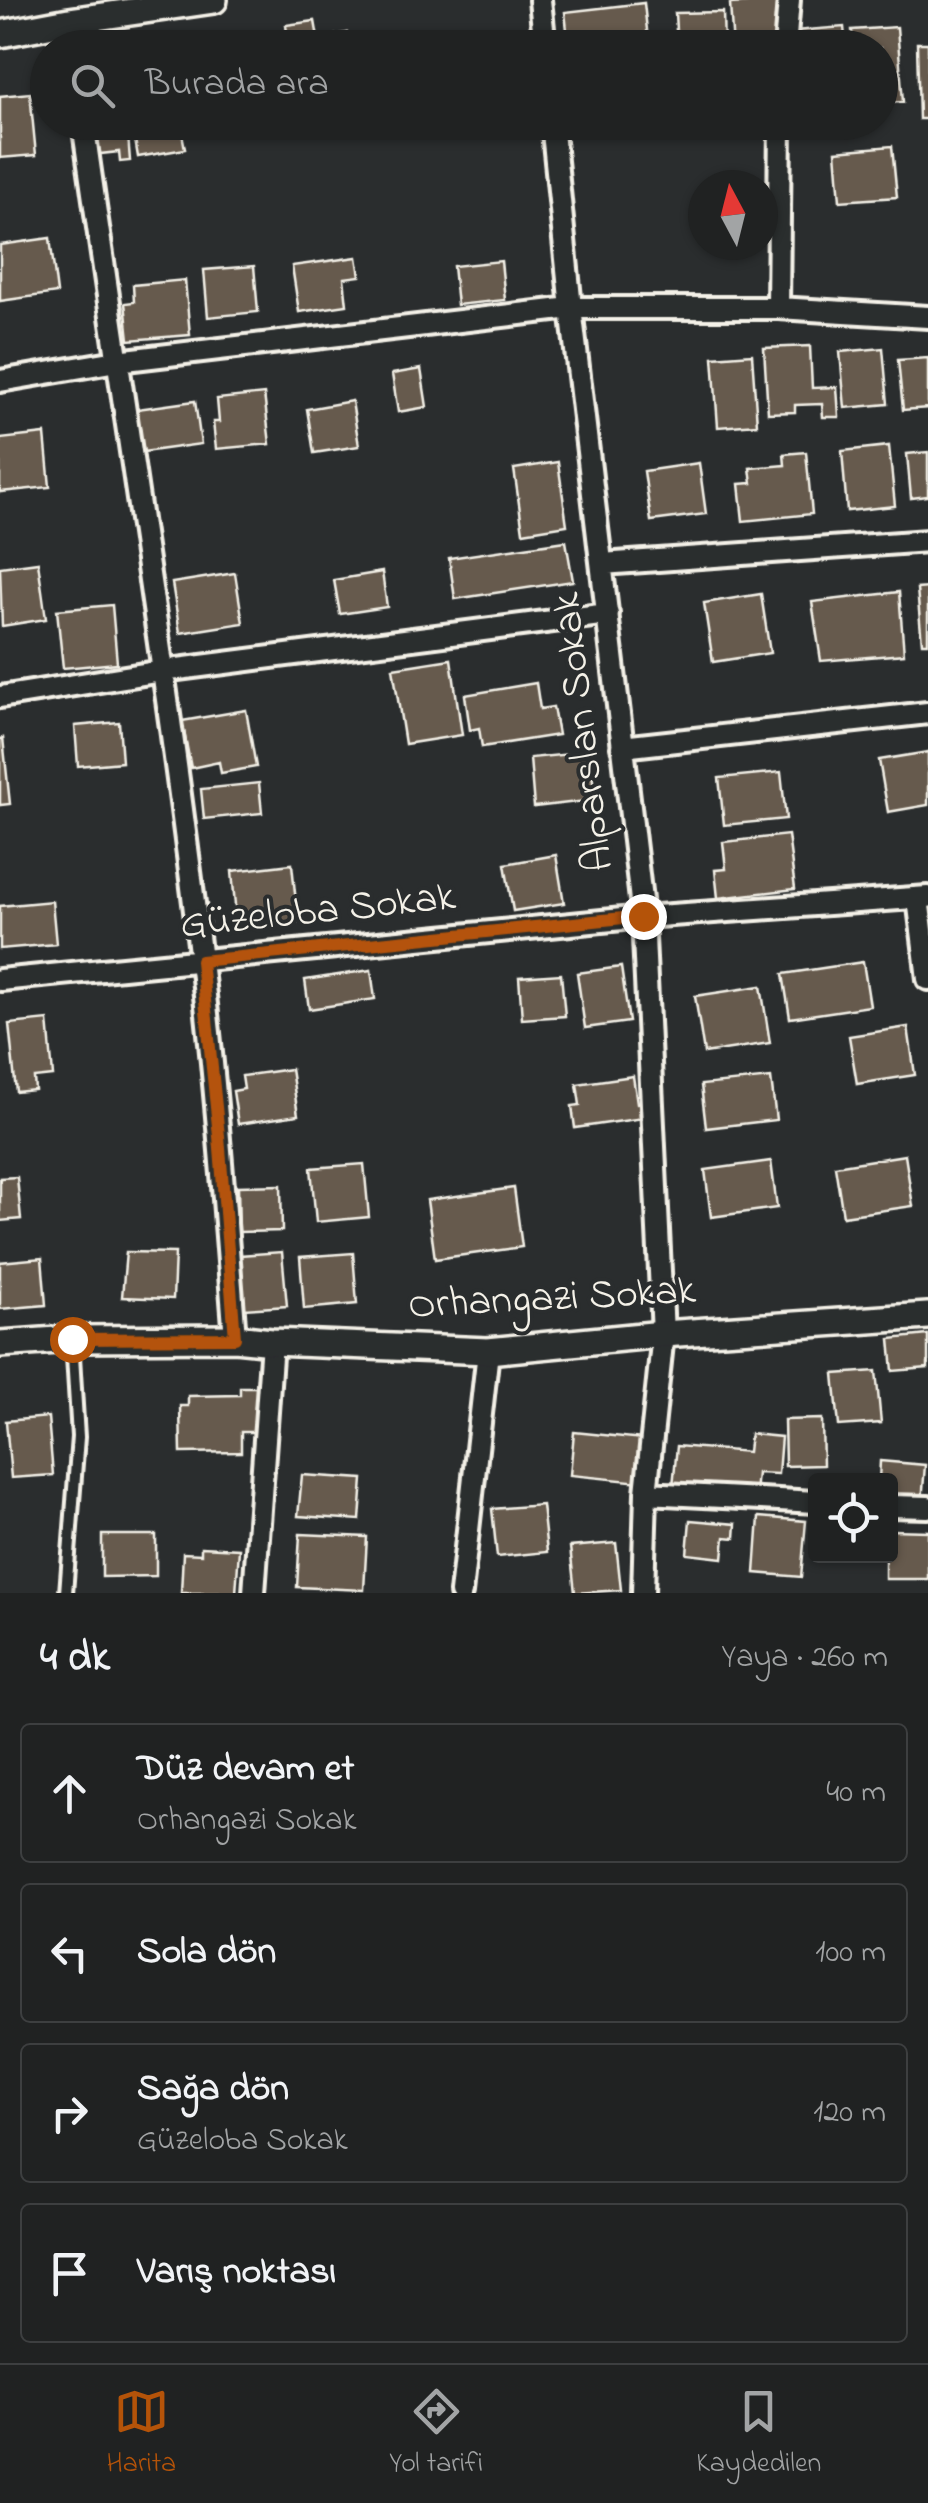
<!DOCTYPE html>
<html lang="tr">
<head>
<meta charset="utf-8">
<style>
  body { margin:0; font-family:"Indie Flower",sans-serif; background:#2d2f2f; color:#f1f3f6 }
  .controls { position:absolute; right:30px; bottom:30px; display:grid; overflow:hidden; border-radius:10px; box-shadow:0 2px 8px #0004 }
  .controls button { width:90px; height:90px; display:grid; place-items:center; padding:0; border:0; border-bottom:2px solid #3d3f40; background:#202222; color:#f1f3f6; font:50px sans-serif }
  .compass { position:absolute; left:688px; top:170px; width:90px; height:90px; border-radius:50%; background:#202222; box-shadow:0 2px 8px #0004; rotate:353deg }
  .stop { position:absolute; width:30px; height:30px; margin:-22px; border:8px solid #b45309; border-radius:50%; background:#fff }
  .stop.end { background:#b45309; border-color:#fff; box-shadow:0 2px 10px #0008 }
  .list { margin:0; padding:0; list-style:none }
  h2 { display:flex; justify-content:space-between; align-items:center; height:130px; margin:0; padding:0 40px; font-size:42px }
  h2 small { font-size:32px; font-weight:400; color:#a2a4a5 }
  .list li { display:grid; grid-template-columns:65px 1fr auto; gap:30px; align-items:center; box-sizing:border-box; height:140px; margin:0 20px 20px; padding:0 20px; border:2px solid #3d3f40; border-radius:10px }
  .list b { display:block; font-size:38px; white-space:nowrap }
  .list p { margin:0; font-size:32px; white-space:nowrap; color:#a2a4a5 }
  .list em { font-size:32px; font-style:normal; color:#a2a4a5 }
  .icon { flex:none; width:55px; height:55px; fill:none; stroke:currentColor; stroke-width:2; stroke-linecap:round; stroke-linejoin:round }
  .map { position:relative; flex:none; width:928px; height:1593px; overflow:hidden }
  .search { position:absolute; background:#202222; box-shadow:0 2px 8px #0004; left:30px; right:30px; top:30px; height:110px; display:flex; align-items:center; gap:25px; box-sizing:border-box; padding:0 35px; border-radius:55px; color:#a2a4a5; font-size:38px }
  .sheet { height:770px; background:#202222 }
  nav { display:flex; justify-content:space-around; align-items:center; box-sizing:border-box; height:140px; border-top:2px solid #3d3f40; background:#202222; font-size:28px; color:#a2a4a5 }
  nav a { display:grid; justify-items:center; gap:5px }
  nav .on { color:#b45309 }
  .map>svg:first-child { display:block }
  .building { fill:#665a4d; stroke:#f4f1e8; stroke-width:2.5 }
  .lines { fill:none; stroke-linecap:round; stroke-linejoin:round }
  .service-casing { stroke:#f4f1e8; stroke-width:18 }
  .minor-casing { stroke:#f4f1e8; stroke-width:28 }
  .tertiary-casing { stroke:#f4f1e8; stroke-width:32 }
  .service { stroke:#2a2d2e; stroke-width:10 }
  .minor { stroke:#2a2d2e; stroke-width:20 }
  .tertiary { stroke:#2a2d2e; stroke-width:25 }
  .route { stroke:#b45309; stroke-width:12 }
  .labels { text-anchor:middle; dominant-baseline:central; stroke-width:8; stroke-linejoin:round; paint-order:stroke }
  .street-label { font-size:42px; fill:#f4f1e8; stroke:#2a2d2e }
</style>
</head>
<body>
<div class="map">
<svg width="928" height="1593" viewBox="0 0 928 1593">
  <rect width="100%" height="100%" fill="#2a2d2e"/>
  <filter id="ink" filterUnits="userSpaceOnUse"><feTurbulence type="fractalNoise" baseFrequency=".01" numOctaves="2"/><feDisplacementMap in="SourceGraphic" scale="20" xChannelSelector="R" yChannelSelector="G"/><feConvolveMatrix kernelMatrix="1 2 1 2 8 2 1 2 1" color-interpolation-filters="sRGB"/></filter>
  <g filter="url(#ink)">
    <path class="building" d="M776,1L779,48H733L730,4Z
      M644,3L649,48H569L565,12Z
      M723,12L724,48H677L675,13Z
      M315,21L318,38L347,33L349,48H289L286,25Z
      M844,27L846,48H797L795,31Z
      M897,27L903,102L880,103V48H853L852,30Z
      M430,30L432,48H388L387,35Z
      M251,33L252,48H201L200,44L225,42L224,35Z
      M917,43H928V119H919Z
      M30,93L36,155L0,158V96Z
      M88,122H127L130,161L120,162L119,152L91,155Z
      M132,122L180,123L185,149L138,157Z
      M586,122H646V124L587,132Z
      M892,146L897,197L840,201L836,151Z
      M50,238L57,293L0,301V245Z
      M357,257L360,276L344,278L347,305L299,312L292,266Z
      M501,261L505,300L457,305L453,266Z
      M254,266L258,312L208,317L204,270Z
      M185,280L190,335L129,340L125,303L134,302L133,285Z
      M810,346L812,388L837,387L839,417H823L822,404L795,405V412L768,413L764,348Z
      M883,348L888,404L845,408L840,352Z
      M752,354L757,424L718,427L713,357Z
      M928,358V408L903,410L898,360Z
      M421,369L427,407L398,412L392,374Z
      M264,394L270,444L216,449L213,422H219L217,399Z
      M195,401L201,444L143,452L137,409Z
      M352,401L359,446L314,453L307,409Z
      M45,434L50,487L0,492V439Z
      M889,446L895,506L847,511L842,451Z
      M806,452L812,514L743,521L739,484L752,483L750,468L785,465L784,454Z
      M928,452V496L911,498L907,454Z
      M558,462L567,525L523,532L514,469Z
      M699,463L706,514L651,521L644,471Z
      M566,541L573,581L455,599L449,558Z
      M38,562L46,619L2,626L0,567Z
      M382,572L387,607L340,614L334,580Z
      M235,573L243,623L180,633L172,583Z
      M928,588V643H922L917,589Z
      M899,592L904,654L821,661L812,602Z
      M761,594L770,653L713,662L704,603Z
      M112,605L117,663L63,668L57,610Z
      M451,659L462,735L405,744L393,668Z
      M536,683L540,709L553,707L558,735L482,747L479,728L470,730L465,695Z
      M246,710L256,767L221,773L219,762L191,768L182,721Z
      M119,722L122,762L78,766L75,726Z
      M3,738L10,804L0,805V739Z
      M590,752L595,800L534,807L530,758Z
      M928,752V805L888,812L879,760Z
      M781,772L786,819L724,825L719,778Z
      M259,783L262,813L204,819L201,789Z
      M788,835L795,889L718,898L715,870L726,869L723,842Z
      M556,855L564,903L513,911L505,864Z
      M292,864L298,922L261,926L259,915L236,917L232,871Z
      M52,901L56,944L0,949V906Z
      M863,962L870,1006L790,1018L783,974Z
      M621,967L629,1022L585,1028L577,973Z
      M371,970L375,999L309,1009L305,980Z
      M561,974L565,1016L522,1019L519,977Z
      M761,986L770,1043L704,1053L695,996Z
      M48,1020L53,1076L34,1078L35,1090L16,1092L9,1024Z
      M908,1027L915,1075L857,1084L849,1036Z
      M291,1069L298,1115L238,1124L233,1091L244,1089L242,1076Z
      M633,1076L637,1103L648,1102L650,1117L575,1128L572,1106L580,1105L577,1084Z
      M771,1078L776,1120L706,1128L701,1085Z
      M905,1155L913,1206L843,1216L835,1166Z
      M771,1161L777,1208L711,1217L705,1170Z
      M364,1164L369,1217L316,1222L311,1168Z
      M17,1177L21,1219L0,1221V1178Z
      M281,1185L282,1231L239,1232L238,1186Z
      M514,1188L522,1247L435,1259L427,1200Z
      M126,1252L175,1253L173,1299L122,1297Z
      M282,1252L287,1306L244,1309L240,1255Z
      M353,1253L357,1304L304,1309L300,1257Z
      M42,1258L46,1305L0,1309V1262Z
      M928,1335V1368L893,1371L890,1339Z
      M876,1371L881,1423L839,1426L834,1374Z
      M240,1387H258V1432H241V1452L181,1453L180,1406H188V1396L240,1395Z
      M48,1417L53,1475L11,1478L6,1421Z
      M822,1419L823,1465L785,1466L784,1420Z
      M574,1432L644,1439L640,1482L570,1475Z
      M750,1434L781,1437L778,1474L757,1473L755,1493L673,1486L677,1446L748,1452Z
      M880,1461L925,1465L922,1502L890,1499V1480H879Z
      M302,1475L363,1479L360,1520L298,1516Z
      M542,1505L547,1552L497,1557L492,1509Z
      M759,1517L806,1521L801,1577L755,1573Z
      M690,1520L736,1524L735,1538L725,1537L723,1558L687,1554Z
      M890,1530L928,1531V1579H885V1556H890Z
      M300,1534L367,1537L364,1590L297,1587Z
      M102,1535H156V1576L102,1577Z
      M616,1543L621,1590L575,1593L570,1547Z
      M201,1547L239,1549L236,1593H181L183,1553L201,1554Z"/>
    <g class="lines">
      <defs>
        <path id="service" d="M66,1593L78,1437L72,1340"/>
        <path id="minor" d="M540,0L545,48
          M69,21L73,48
          M785,48L789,0
          M83,122C122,402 168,681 201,961C216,1086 225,1212 235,1338
          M552,122L571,308L643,917L663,1334L646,1493L643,1593
          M778,308L780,122
          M0,381L117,361L571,308H778L928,317
          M602,564L928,541
          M0,697L162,671L608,614
          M622,747L928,713
          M918,898L928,979
          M0,980L643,917L928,897
          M646,1493L816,1502
          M890,1506L928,1507
          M254,1593L272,1342
          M461,1593L488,1351"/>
        <path id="tertiary" d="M0,34L69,21L214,0
          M0,1344L72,1339L235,1338L272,1342L488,1351L663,1334L928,1316"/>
      </defs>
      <use href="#service" class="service-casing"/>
      <use href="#minor" class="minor-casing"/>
      <use href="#tertiary" class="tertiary-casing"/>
      <use href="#service" class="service"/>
      <use href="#minor" class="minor"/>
      <use href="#tertiary" class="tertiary"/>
    </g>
  </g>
  <g class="lines" filter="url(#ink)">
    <path class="route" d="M72,1339L235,1338L219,1136L201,961L643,916"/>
  </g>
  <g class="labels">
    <g class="street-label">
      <text transform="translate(584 732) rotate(-97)">Alparslan Sokak</text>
      <text transform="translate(318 912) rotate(-6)">Güzeloba Sokak</text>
      <text transform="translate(552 1299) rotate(-3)">Orhangazi Sokak</text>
    </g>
  </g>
</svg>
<div class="controls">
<button><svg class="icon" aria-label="locate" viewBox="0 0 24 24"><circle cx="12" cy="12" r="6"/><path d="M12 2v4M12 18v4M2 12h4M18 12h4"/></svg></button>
</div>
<svg class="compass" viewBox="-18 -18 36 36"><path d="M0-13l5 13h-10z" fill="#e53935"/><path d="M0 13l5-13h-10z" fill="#a2a4a5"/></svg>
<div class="stop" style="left:72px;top:1339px"></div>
<div class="stop end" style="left:643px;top:916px"></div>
<div class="search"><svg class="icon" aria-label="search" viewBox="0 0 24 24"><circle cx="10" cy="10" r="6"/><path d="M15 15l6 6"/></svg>Burada ara</div>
</div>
<section class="sheet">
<h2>4 dk<small>Yaya · 260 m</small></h2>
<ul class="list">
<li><svg class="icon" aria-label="ahead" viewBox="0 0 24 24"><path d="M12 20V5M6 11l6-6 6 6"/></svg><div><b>Düz devam et</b><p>Orhangazi Sokak</p></div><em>40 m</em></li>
<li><svg class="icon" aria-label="left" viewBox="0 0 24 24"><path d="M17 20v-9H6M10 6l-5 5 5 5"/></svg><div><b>Sola dön</b></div><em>100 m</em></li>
<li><svg class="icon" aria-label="right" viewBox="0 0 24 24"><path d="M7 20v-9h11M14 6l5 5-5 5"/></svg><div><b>Sağa dön</b><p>Güzeloba Sokak</p></div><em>120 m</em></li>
<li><svg class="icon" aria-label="arrive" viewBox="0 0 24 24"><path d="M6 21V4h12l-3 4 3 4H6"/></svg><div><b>Varış noktası</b></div></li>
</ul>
</section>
<nav>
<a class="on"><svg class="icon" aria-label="map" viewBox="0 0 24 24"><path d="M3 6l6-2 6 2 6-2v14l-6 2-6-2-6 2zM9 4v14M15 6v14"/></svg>Harita</a>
<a><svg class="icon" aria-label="directions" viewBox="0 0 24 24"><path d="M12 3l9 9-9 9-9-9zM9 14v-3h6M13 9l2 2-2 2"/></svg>Yol tarifi</a>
<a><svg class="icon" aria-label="saved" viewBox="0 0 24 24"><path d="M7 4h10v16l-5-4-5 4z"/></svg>Kaydedilen</a>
</nav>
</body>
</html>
